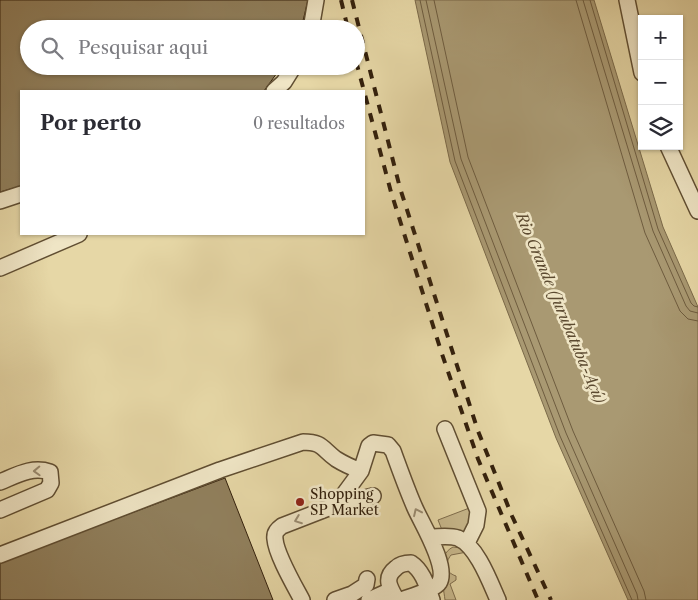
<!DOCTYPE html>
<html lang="pt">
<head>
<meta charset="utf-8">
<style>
  body { margin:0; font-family:"Libre Caslon Text",serif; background:#f2f2f3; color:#2b2b33 }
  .controls { position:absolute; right:15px; top:15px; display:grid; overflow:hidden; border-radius:0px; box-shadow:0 1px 4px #0004 }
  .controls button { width:45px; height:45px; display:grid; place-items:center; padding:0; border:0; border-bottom:1px solid #e1e1e2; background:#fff; color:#2b2b33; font:25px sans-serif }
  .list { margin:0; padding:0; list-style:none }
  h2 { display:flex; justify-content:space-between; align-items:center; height:65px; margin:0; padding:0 20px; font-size:21px }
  h2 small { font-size:16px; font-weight:400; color:#7c7c81 }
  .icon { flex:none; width:28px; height:28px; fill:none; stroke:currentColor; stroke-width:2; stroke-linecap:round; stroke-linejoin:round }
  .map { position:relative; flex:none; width:698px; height:600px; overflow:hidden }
  .search { position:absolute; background:#fff; box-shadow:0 1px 4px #0004; left:20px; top:20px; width:345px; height:55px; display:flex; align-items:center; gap:12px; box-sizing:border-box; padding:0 18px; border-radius:28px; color:#7c7c81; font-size:19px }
  .panel { position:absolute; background:#fff; box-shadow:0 1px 4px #0004; left:20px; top:90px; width:345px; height:145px; border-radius:0px }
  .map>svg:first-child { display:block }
  .green { fill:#c8b88c; stroke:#7e6c4c }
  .water { fill:#a99972; stroke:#7a6949 }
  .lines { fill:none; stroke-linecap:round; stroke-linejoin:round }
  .shore { stroke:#6e5c3f; stroke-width:1 }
  .building { fill:#907f5c; stroke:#33200c }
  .minor-casing { stroke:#604e32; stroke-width:18 }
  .minor { stroke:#efe5c5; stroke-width:15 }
  .rail { stroke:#33200c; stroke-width:4; stroke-dasharray:9 9; stroke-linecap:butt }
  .oneway { stroke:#9a8c72 }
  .poi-dot { fill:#8f2418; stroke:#efe5c5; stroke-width:2 }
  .labels { text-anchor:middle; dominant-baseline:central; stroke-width:5; stroke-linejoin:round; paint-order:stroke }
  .poi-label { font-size:14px; fill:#33200c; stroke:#efe5c5; text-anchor:start }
  .water-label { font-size:15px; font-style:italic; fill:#5c4a30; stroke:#efe5c5 }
</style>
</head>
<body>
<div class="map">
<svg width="698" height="600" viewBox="0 0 698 600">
  <rect width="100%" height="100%" fill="#e6d7a6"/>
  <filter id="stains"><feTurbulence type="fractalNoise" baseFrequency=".004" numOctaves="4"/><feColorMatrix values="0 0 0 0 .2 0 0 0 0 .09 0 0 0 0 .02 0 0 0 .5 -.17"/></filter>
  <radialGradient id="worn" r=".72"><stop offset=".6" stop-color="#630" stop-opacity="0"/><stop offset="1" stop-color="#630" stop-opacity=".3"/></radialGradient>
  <path class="green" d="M472,507L473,516L464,532L453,529L442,530L438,520Z
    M453,547L461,548L467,552L451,555C445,563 444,572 456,576V580L450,584L456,600H445C443,583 435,556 453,547Z"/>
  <path class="water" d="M415,0H594L663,227L698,307V600H628L556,438L450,162Z"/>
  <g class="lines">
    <path class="shore" d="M420,0L455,161L560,436L632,600
      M426,0L461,159L566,433L637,594L638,600
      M434,0L468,157L573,431L644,591L646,600
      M576,0L645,233L680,311L688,319L698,321
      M583,0L653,231L686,306L690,311L698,313
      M590,0L658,229L691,303L694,306L698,307"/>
  </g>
  <path class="building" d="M0,0H308L301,29H29V66H282L264,91H21V186L0,192Z
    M225,478L273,600H0V562Z"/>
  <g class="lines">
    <defs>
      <path id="minor" d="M627,0L642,73
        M311,29L316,0
        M274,91L284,82L294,66
        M668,146L698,211
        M0,201L21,194
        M0,268L79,234
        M445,429L478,511L476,525L467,543
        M0,482C17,475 32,466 50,472L51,483L47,490L0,510
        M336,505L373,496
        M430,537C439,537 449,535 458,538C477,546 490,582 498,600
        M0,555L220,470L303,442C323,442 322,449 336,459C344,464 353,468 361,471
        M302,600C294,585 276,554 275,539C274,532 278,529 282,526L336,505L361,471L369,446L373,443L388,445L393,451C400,470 407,490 415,508C422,524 449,567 439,583C436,589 409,597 401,600
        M335,600L352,594L366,585L367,579
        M369,600L391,590
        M397,600C390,588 383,578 396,568C400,564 405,563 411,563C423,571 427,586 432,600"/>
    </defs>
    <use href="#minor" class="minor-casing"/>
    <use href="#minor" class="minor"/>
    <path class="rail" d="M341,0L348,29
      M352,0L400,188L478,431L512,516L551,600
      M356,61L391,192L441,351L478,459L538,600"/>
  </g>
  <defs><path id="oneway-chevron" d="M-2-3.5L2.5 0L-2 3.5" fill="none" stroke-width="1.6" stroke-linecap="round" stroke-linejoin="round" transform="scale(1.25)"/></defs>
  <g class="oneway">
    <use href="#oneway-chevron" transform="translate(37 471) rotate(178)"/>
    <use href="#oneway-chevron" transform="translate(417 512) rotate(-115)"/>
    <use href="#oneway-chevron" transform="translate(298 520) rotate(159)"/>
  </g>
  <circle class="poi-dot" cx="300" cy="502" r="5"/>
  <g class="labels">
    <g class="poi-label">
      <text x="310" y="494">Shopping<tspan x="310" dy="16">SP Market</tspan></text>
    </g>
    <g class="water-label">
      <text transform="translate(561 308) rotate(67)">Rio Grande (Jurubatuba-Açú)</text>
    </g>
  </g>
  <rect width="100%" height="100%" filter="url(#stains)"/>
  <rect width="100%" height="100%" fill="url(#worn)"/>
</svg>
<div class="controls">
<button>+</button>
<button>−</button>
<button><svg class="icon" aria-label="layers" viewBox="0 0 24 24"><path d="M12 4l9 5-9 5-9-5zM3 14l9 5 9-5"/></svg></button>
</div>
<div class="search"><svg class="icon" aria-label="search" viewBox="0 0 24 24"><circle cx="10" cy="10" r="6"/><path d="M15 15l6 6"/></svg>Pesquisar aqui</div>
<section class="panel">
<h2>Por perto<small>0 resultados</small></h2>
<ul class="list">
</ul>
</section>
</div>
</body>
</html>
